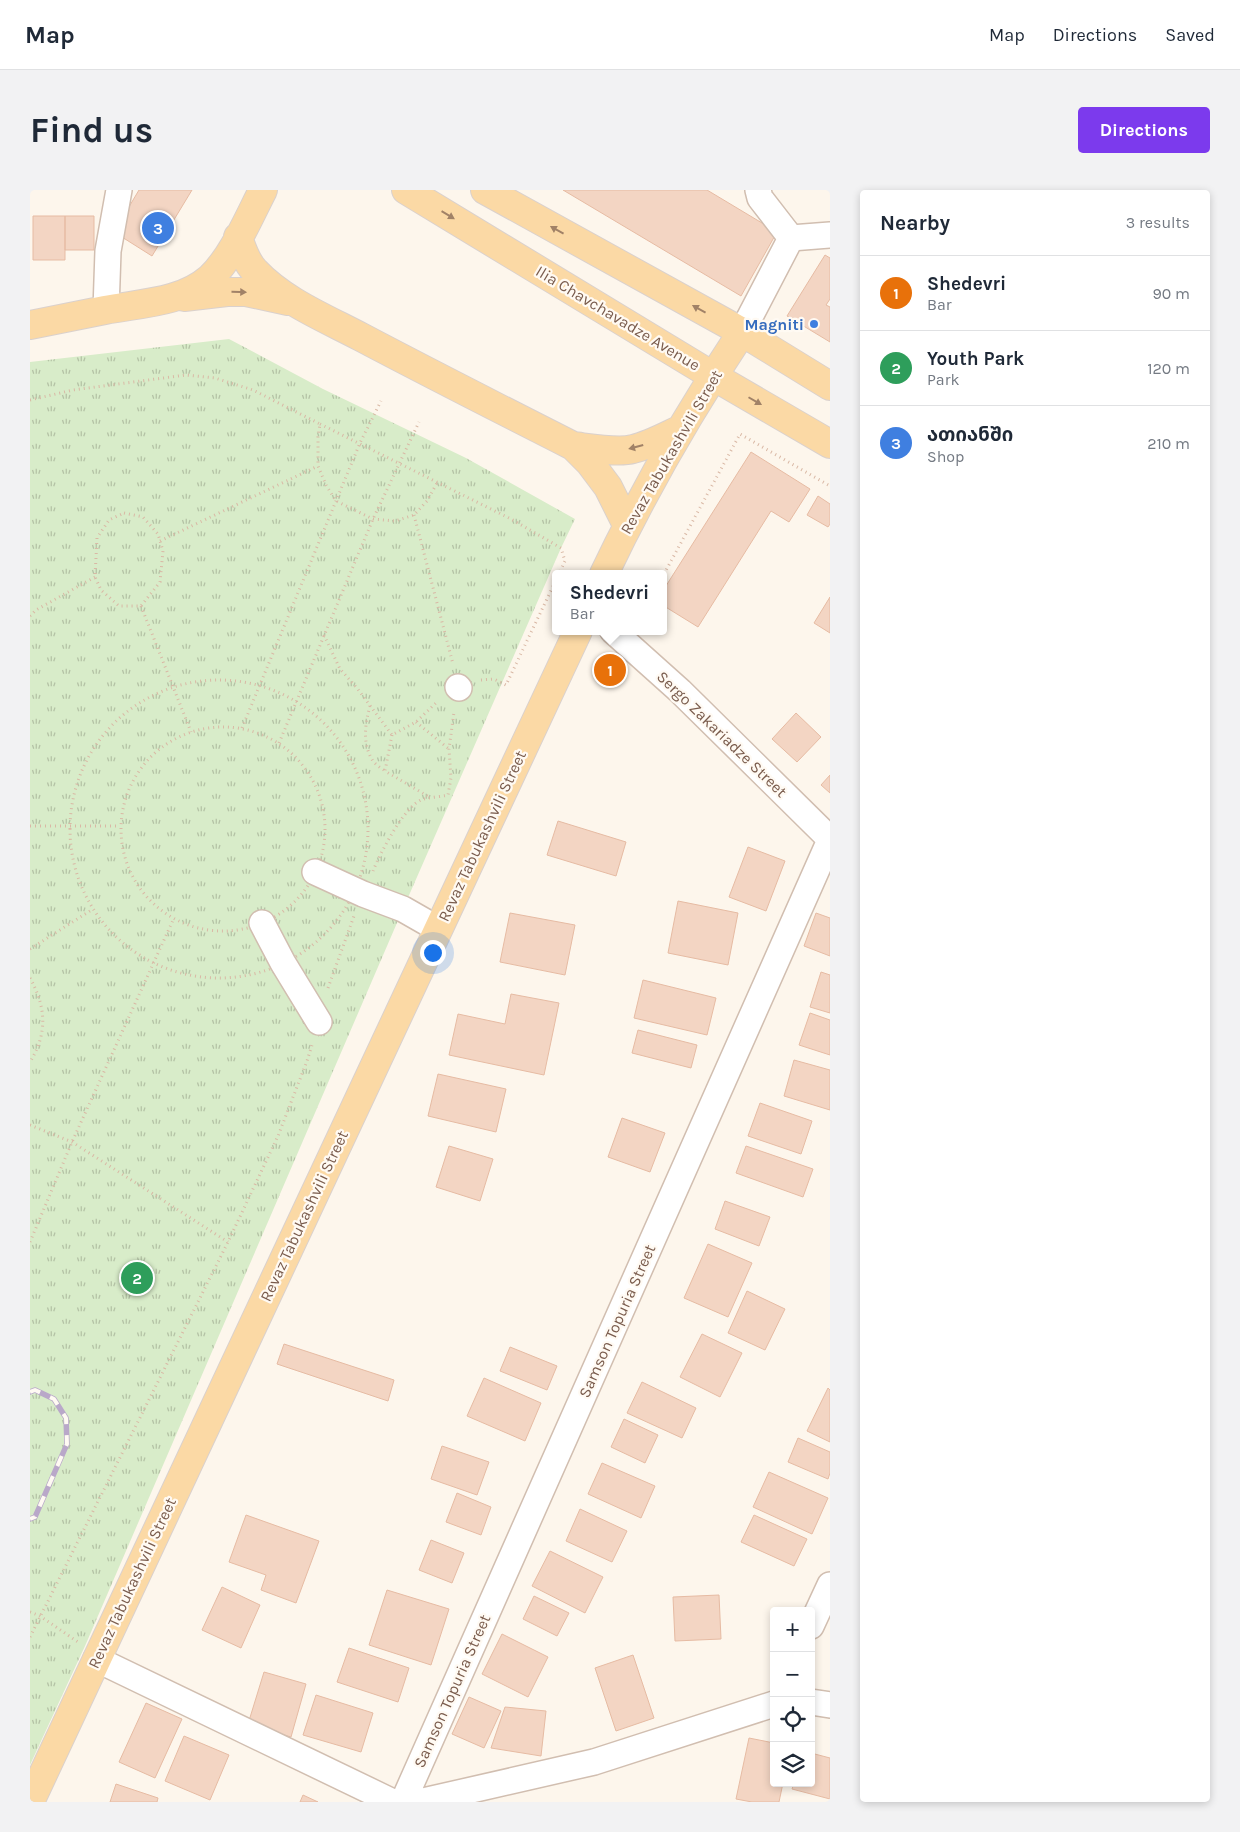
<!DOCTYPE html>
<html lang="en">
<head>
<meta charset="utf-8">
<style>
  body { margin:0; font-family:Karla,"Noto Sans Georgian",sans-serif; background:#f2f2f3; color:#1f2937 }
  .controls { position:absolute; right:15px; bottom:15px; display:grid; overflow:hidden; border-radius:5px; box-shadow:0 2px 8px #0003 }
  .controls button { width:45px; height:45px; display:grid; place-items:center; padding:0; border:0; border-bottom:1px solid #e0e1e3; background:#fff; color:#1f2937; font:25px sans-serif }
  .you { position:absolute; left:402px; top:762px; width:18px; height:18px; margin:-12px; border:4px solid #fff; border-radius:50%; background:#1a73e8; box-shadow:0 0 0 8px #1a73e833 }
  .badge { display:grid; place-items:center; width:32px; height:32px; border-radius:50%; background:#7c3aed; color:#fff; font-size:16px; font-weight:700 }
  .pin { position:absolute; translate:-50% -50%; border:2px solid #fff; box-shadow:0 1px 5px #0006 }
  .popup { position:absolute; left:522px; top:380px; width:115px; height:65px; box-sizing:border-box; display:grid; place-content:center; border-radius:5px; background:#fff; filter:drop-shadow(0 1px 4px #0005); font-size:16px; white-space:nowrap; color:#747a83 }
  .popup b { font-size:19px; color:#1f2937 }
  .popup::after { content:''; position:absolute; left:50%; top:100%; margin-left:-10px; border:10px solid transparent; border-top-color:#fff }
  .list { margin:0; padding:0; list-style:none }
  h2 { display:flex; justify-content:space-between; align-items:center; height:65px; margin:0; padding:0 20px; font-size:21px }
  h2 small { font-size:16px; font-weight:400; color:#747a83 }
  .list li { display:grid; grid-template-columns:32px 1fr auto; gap:15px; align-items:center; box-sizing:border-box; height:75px; padding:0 20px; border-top:1px solid #e0e1e3 }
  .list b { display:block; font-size:19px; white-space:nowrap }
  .list p { margin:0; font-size:16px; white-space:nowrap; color:#747a83 }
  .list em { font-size:16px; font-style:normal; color:#747a83 }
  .icon { flex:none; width:28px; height:28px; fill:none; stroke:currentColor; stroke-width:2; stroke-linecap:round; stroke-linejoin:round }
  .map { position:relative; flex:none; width:800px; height:1612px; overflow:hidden; border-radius:5px }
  header { display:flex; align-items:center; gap:30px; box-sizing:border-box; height:70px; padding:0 25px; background:#fff; border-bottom:1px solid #e0e1e3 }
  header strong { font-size:24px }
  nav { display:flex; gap:28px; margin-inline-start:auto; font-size:18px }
  .intro { display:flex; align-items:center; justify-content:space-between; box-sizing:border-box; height:120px; padding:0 30px }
  h1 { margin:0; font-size:35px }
  .button { padding:12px 22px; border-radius:5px; background:#7c3aed; color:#fff; font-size:18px; font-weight:700 }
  main { display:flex; gap:30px; padding:0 30px }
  aside { flex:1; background:#fff; border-radius:5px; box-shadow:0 2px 8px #0003 }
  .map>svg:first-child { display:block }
  .park { fill:url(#park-tufts) }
  .building { fill:#f3d5c3; stroke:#e6bba3 }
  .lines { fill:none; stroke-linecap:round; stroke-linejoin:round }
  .minor-casing { stroke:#d1beb0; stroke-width:28 }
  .major-casing { stroke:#dad1cd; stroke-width:30 }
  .path { stroke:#d9b8a5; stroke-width:3; stroke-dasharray:1 4; stroke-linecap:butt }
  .minor { stroke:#fff; stroke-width:25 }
  .major { stroke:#fbd9a5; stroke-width:28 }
  .rail-casing { stroke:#b9a8c9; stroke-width:5.5 }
  .rail { stroke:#fffaf3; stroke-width:4; stroke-dasharray:11; stroke-linecap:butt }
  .oneway { fill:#a18267 }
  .shop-dot { fill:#3f7fe0; stroke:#fffaf3; stroke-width:2 }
  .labels { text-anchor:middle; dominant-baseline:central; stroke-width:4.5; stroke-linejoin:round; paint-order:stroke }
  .street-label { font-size:16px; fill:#7a5c4d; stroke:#fffaf3 }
  .shop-label { font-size:16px; font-weight:bold; fill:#366cbe; stroke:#fffaf3; text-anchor:end }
</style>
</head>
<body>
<header>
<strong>Map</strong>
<nav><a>Map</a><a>Directions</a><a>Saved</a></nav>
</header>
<div class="intro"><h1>Find us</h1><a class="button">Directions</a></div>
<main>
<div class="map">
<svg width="800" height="1612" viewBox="0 0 800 1612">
  <defs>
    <pattern id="park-tufts" width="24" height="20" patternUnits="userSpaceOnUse" patternTransform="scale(1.25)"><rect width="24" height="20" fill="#d8ecc9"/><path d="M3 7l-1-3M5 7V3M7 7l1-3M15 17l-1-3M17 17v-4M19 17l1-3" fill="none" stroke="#b4c2a5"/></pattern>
  </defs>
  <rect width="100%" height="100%" fill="#fdf6ec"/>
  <path class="park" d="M199,149L293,199L436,268L545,329L531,358L373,719L55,1456L0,1575V172Z"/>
  <path class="building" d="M109,0H162L122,66L84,42Z
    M533,0H677L747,42L711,106Z
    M3,26H35V70H3Z
    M35,26H64V60H35Z
    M795,65L800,68V109L796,115L800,117V152L757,126Z
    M721,262L780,299L759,332L741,321L668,437L634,416V399Z
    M788,306L800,314V334L798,337L777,325Z
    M800,407V443L784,433Z
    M766,523L791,547L767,572L742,549Z
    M800,585V603L791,595Z
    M528,631L596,652L586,686L517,665Z
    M718,657L755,671L736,721L699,707Z
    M648,711L708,723L698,775L638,763Z
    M480,723L545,735L535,785L470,772Z
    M786,723L800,728V766L774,756Z
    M791,782L800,785V823L780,817Z
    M613,790L686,808L677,845L604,828Z
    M481,804L529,813L514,885L419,865L428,824L475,834Z
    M780,823L800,830V865L769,855Z
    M608,840L667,855L661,878L602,863Z
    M764,870L800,880V920L754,906Z
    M408,884L476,899L466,942L398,926Z
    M730,913L782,931L771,964L718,946Z
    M592,928L635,943L620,982L578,967Z
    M419,956L463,969L450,1011L406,997Z
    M716,956L783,979L773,1007L706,983Z
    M695,1011L740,1027L729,1056L685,1039Z
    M678,1054L722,1073L698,1127L654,1108Z
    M717,1101L755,1119L735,1160L698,1143Z
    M672,1144L712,1163L690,1207L650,1187Z
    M254,1154L364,1190L358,1211L247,1174Z
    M480,1157L527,1176L517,1200L470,1181Z
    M454,1188L511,1213L495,1251L437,1226Z
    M612,1192L666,1218L652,1248L597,1223Z
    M798,1198L800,1200V1252L777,1241Z
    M594,1229L628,1245L615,1273L581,1257Z
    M768,1248L800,1262V1283L798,1289L758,1272Z
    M412,1256L459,1272L447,1305L401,1289Z
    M572,1273L625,1296L611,1328L558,1304Z
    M739,1282L798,1308L782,1344L723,1317Z
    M427,1303L461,1317L451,1345L416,1332Z
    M550,1319L597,1341L582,1372L536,1351Z
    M216,1325L289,1351L266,1413L231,1400L236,1385L199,1372Z
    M724,1325L777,1349L764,1376L711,1352Z
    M401,1350L434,1363L422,1393L389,1380Z
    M520,1361L573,1387L555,1423L502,1396Z
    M192,1397L230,1415L211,1458L172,1440Z
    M357,1400L419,1419L401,1475L339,1455Z
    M689,1405L691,1449L645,1451L643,1407Z
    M504,1406L539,1423L527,1446L493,1429Z
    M472,1444L518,1467L498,1507L452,1484Z
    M319,1458L379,1478L368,1512L307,1492Z
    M603,1465L624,1528L586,1541L565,1478Z
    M234,1482L276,1494L261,1547L218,1534Z
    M286,1505L343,1523L331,1562L273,1545Z
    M439,1507L471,1521L454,1558L422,1544Z
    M116,1513L152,1529L125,1588L89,1572Z
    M475,1517L516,1521L511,1566L461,1558Z
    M154,1546L199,1565L180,1610L135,1591Z
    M719,1548L744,1553V1593H753L749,1612H722L706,1609Z
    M781,1563L800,1568V1609L762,1599L764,1593H781Z
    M86,1594L128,1608L127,1612H80Z
    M273,1605L288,1612H270Z"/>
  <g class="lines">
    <defs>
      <path id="minor" d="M728,0L730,8L761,48
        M761,48L800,45
        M76,120L78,61L89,0
        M712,142L761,48
        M583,441L650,501L800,649
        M428,497L429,498
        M285,682L333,704L373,719L408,739
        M232,733L253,773L289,832
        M781,1436L800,1395
        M66,1469L363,1612
        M781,1512L800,1515
        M373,1612L800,650
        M389,1612L564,1572L744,1514"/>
      <path id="major" d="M376,0L683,186L800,254
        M455,0L712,142L800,196
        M208,47C212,59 216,72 225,81C253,111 295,128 331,147C401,184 472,220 543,256L560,273L578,297L597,335
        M154,107L197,102H216L258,111
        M0,135C25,130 50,125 75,120C111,113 151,113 180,88C202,68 219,27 233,0
        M543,256C560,258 588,263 603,259C620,255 636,246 651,239
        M574,384C614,300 660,220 712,142
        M0,1612L548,441"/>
    </defs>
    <use href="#minor" class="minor-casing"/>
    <use href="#major" class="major-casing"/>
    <path class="path" d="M0,210L43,200L156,185L185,188L223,200L290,234L288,247V276L296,295L306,311L343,329L365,331L384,325L397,311L407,293
      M290,234L481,329L531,358L535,371L529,384
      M94,323L113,327L128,344L133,361L130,392L111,416H89L71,400L65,387L67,348L79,330Z
      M384,325L423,474
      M130,351L288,276
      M634,384L710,244L800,296
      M111,416L161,542
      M0,426L6,420L65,387
      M294,445L310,479L327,498L362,545L386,532L408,511
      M451,490L464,489L476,495L526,390
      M40 639a149 149 0 1 1 298 0a149 149 0 1 1-298 0Z
      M340,516C335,534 332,554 343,571C346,575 351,578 355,581
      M386,532L419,559
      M91 639a102 102 0 1 1 204 0a102 102 0 1 1-204 0Z
      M212,538L330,253L351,211
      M362,545L355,581L401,608
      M249,553L343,329L389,232
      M0,636H90
      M343,681C350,664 373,618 391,610C399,607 410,607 418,605L421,588L419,559L424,522
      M0,759L63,719
      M0,788C16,817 18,843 0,872
      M298,798L324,726
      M0,935L42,952L198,1052
      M0,1052L42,952L144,728
      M0,1422L10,1426L48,1452
      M0,1447L198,1052L248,946L277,871L282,855"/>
    <use href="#minor" class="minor"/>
    <use href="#major" class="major"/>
    <defs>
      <path id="rail" d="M0,1202L5,1200L24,1209L36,1228L37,1254L5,1327L0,1329"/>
    </defs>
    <use href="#rail" class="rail-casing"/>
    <use href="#rail" class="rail"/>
  </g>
  <defs><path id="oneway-solid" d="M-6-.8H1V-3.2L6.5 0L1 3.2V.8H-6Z" transform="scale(1.25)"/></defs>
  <g class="oneway">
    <use href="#oneway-solid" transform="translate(418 25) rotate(31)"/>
    <use href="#oneway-solid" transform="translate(527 40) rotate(-151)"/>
    <use href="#oneway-solid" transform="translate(209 102) rotate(1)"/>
    <use href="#oneway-solid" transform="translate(669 119) rotate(-151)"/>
    <use href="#oneway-solid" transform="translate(725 211) rotate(30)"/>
    <use href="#oneway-solid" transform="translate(606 257) rotate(165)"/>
  </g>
  <circle class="shop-dot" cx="784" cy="134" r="5"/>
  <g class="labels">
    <g class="street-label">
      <text transform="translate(588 128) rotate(31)">Ilia Chavchavadze Avenue</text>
      <text transform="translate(641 262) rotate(-60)">Revaz Tabukashvili Street</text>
      <text transform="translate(692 544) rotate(44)">Sergo Zakariadze Street</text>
      <text transform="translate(452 646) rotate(-65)">Revaz Tabukashvili Street</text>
      <text transform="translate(274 1026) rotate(-65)">Revaz Tabukashvili Street</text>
      <text transform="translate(587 1131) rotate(-66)">Samson Topuria Street</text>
      <text transform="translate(102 1393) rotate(-65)">Revaz Tabukashvili Street</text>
      <text transform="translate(422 1501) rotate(-66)">Samson Topuria Street</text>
    </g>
    <g class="shop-label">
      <text x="774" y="134">Magniti</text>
    </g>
  </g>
</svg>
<div class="controls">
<button>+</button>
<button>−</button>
<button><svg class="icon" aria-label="locate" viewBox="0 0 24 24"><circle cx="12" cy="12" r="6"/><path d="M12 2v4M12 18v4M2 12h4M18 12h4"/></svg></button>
<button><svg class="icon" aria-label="layers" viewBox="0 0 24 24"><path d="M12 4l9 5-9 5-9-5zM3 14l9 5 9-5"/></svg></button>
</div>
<div class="you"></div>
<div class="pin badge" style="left:580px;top:480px;background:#e8710a">1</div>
<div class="popup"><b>Shedevri</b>Bar</div>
<div class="pin badge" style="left:107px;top:1088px;background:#2e9e5b">2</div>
<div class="pin badge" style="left:128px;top:38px;background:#3f7fe0">3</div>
</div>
<aside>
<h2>Nearby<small>3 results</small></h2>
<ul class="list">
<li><span class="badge" style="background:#e8710a">1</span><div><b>Shedevri</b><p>Bar</p></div><em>90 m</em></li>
<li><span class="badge" style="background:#2e9e5b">2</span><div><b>Youth Park</b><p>Park</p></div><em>120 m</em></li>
<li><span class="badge" style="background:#3f7fe0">3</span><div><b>ათიანში</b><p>Shop</p></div><em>210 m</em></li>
</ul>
</aside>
</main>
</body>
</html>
